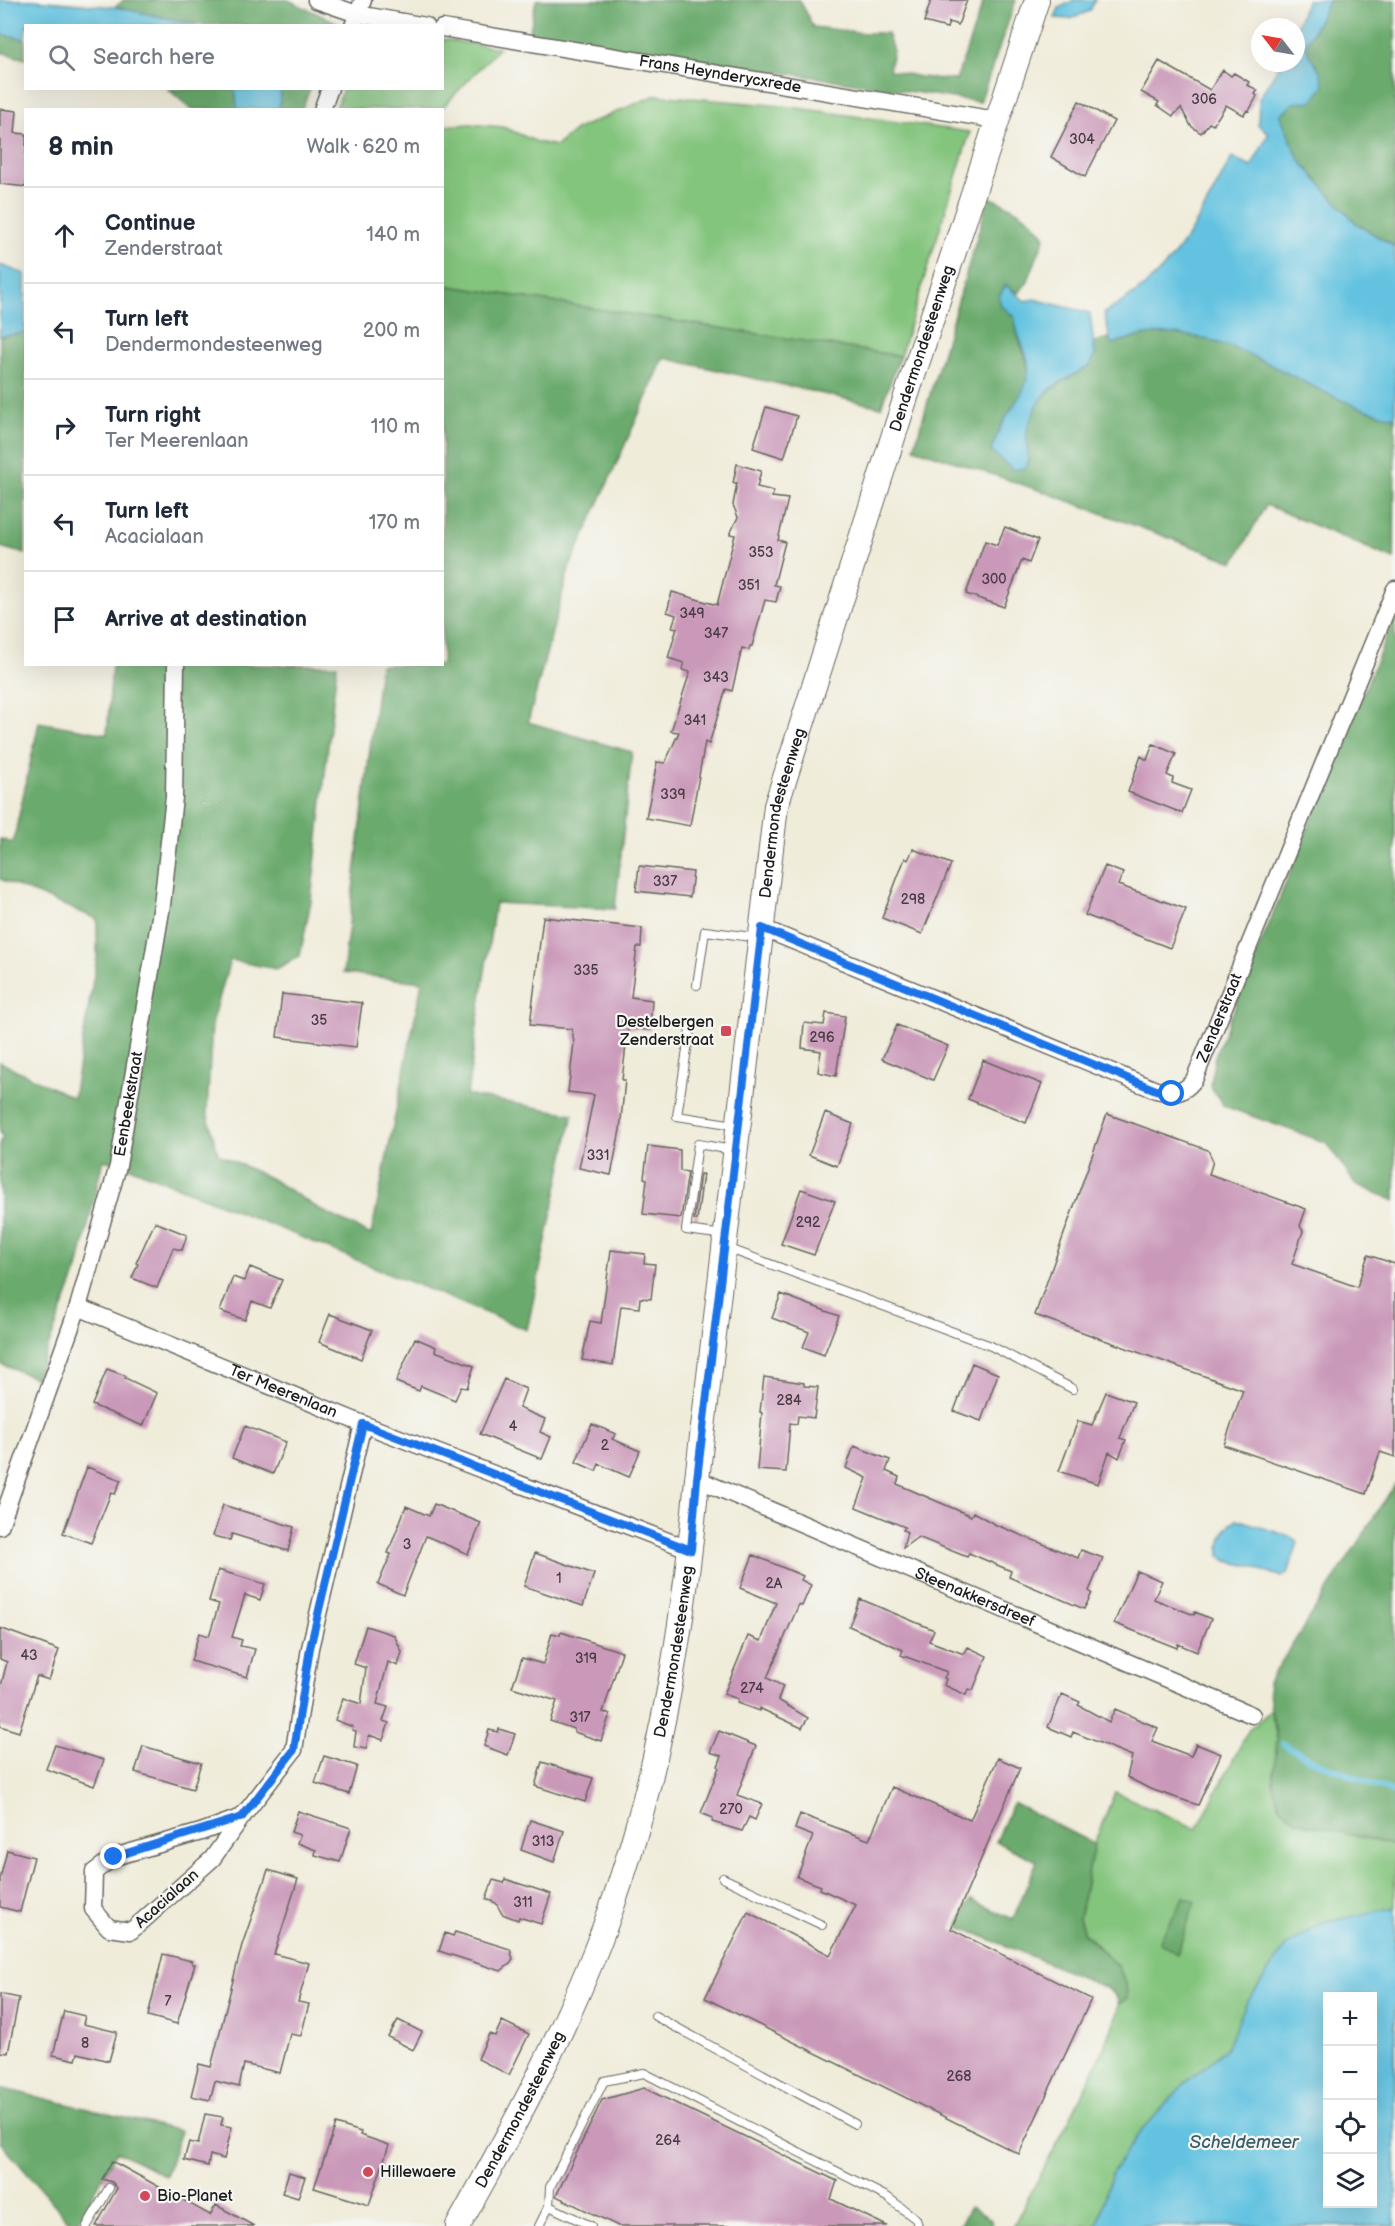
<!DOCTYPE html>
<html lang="en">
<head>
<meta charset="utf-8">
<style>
  body { margin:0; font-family:"Balsamiq Sans",sans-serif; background:#f6f6f7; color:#1f2937 }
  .controls { position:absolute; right:18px; bottom:18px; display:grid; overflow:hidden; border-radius:0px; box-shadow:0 6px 24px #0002 }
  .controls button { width:54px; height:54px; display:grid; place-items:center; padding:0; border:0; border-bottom:2px solid #e0e1e3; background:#fff; color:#1f2937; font:30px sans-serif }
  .compass { position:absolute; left:1251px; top:18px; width:54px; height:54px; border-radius:50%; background:#fff; box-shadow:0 6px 24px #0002; rotate:301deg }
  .stop { position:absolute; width:18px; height:18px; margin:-14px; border:4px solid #1a73e8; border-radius:50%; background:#fff }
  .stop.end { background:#1a73e8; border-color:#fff; box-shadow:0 2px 6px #0008 }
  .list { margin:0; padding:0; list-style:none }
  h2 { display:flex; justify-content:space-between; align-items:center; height:78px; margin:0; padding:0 24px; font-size:26px }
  h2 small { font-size:20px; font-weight:400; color:#747a83 }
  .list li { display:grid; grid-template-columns:39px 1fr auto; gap:18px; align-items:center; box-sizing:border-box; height:96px; padding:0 24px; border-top:2px solid #e0e1e3 }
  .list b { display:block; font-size:22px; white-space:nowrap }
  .list p { margin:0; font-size:20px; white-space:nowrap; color:#747a83 }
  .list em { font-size:20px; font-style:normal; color:#747a83 }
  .icon { flex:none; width:33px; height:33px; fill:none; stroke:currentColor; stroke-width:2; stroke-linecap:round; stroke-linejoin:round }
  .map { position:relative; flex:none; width:1395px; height:2226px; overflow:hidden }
  .search { position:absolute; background:#fff; box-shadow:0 6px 24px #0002; left:24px; top:24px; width:420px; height:66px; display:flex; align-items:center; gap:15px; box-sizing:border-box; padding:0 21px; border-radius:0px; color:#747a83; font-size:22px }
  .panel { position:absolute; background:#fff; box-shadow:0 6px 24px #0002; left:24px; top:108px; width:420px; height:558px; border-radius:0px }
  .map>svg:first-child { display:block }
  .green { fill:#84c57e; stroke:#50704d; stroke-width:1.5; fill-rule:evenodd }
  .forest { fill:#6baa6d; stroke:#446344; stroke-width:1.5 }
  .water { fill:#62c2e0; stroke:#3f6f7e; stroke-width:1.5; fill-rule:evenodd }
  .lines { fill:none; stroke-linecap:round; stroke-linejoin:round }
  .stream { stroke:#62c2e0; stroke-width:6 }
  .building { fill:#ca99b9 }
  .lane-casing { stroke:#66655e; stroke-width:10 }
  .street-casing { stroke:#66655e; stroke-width:19 }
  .secondary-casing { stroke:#66655e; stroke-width:26 }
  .lane { stroke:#fff; stroke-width:8 }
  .street { stroke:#fff; stroke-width:16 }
  .secondary { stroke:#fff; stroke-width:24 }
  .route { stroke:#1a73e8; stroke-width:8 }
  .poi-dot { fill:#d1495b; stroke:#f6f6f2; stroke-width:2 }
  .labels { text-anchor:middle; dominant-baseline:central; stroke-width:4.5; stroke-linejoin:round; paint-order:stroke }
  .number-label { font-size:14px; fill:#483b43 }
  .street-label { font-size:16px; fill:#1c1c1c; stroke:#f6f6f2 }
  .poi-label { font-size:16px; fill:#1c1c1c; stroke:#f6f6f2; text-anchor:start }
  .water-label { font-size:18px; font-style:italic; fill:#385e6a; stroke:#f6f6f2 }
</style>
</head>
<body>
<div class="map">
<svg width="1395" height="2226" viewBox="0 0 1395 2226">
  <rect width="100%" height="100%" fill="#f6f6f2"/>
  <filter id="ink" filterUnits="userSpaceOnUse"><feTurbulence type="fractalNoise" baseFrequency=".0167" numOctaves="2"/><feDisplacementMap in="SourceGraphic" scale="12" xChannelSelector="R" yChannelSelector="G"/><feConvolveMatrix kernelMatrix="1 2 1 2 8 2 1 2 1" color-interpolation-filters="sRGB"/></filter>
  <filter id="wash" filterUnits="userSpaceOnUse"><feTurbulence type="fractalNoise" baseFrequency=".008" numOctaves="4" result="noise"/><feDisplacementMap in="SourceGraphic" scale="24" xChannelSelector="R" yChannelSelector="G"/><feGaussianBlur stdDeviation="1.35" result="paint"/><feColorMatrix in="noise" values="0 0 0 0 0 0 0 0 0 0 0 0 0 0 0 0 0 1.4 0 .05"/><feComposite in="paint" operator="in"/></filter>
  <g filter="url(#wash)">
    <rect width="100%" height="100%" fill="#f0ecda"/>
    <path class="green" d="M443,39L499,48L441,109H336L343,89L442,88Z
      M656,95L783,106L970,132L900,356L443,285V126L470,124L503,127L537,142L556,146L577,129Z
      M1271,1710L1277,1738L1395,1799V2226H1013C1030,2194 1124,2025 1118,2001C1115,1988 1095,1983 1085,1979L1098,1947L1084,1933L1079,1918L1094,1844L1115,1792L1197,1829L1248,1731ZM1328,1996H1372V2204H1328Z"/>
    <path class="forest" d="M124,0H288L338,23L337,26L199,25L115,7Z
      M536,0H800L813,27L865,33H887L893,51L889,70L920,77L956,80L984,0H1016L980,102L529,35Z
      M1329,0H1395V247L1357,224L1328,193L1299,159L1280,115L1294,103L1312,101L1320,71L1309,55L1306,45Z
      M0,34L25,39V59L0,52Z
      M168,89H232L236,92L237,109H191Z
      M281,89V88L310,89L302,109H279Z
      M989,197C1012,207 1031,215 1045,237L1027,283L1018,293L1006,285L1000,304L1015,318C1015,341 1031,357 1028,381C1025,396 1011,408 1004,421C999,430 995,441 991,451L1013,470L1029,461C1028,451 1025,438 1027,429C1033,401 1048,390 1070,377C1079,372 1087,362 1095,355L1094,342L1109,338L1111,344C1126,340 1141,335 1156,334C1244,329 1312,402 1395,417L1394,559L1266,505L1234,562L1047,493L914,448Z
      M443,285L900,356L881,407L664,358L569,569L528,722L632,752L615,909L495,903L467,1095L573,1114L527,1330L132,1168L103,1160L78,1269L36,1378L0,1364V1141L3,1138L0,1133V1062L73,1098L97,957V919L0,879V839L13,843L39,722L107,734L112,665H337L311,901L300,956L276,969L230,960L212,1024L207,1112L218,1154L270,1178L319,1209L371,1235L422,982L343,973L380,665L442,664Z
      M25,333H26L25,554L0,547V336Z
      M1395,615V1201L1355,1184L1327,1143L1224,1106L1210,1086L1215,1056Z
      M1395,1484V1846L1297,1821L1279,1805L1273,1785L1277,1738L1271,1710L1268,1683Z
      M1013,1803L1094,1844L1079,1918L1084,1933L1118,1967L1126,1982L1127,1998L1119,2004L1116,1995L1107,1988L958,1926L971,1900L1013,1919L1037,1861L996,1842Z
      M1184,1897L1195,1902L1177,1954L1159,1942Z
      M0,2088L181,2131L166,2176L117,2151L76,2226H73L0,2142Z
      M970,2207L991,2219L992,2226H959Z"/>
    <path class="water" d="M0,0H32L115,7L199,25L26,26L25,39L0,34Z
      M1074,0H1095L1090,11L1070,19L1055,18L1059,8Z
      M1307,0H1329L1306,45L1309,55L1320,71L1324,86L1312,101L1294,103L1280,115L1299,159L1328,193L1357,224L1395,247V417C1312,402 1244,329 1155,334C1140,335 1125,340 1111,344L1104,313C1118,305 1131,297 1143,287C1184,254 1208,202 1232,157L1251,167L1269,133L1258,125L1259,98L1281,63H1296V27Z
      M232,89H281L279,109H237L236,93Z
      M0,265L25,274V333L0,336Z
      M1006,285L1025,301L1034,299L1090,313L1095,355L1090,366C1063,381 1043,386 1032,417C1030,421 1027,426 1027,431C1025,444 1031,456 1026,468L1013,470L991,451C995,441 998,430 1004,421C1016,400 1033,384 1027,358C1023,343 1015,334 1015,318L1000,304L999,296Z
      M1237,1519L1291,1537L1298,1542L1288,1574L1281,1576L1268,1573L1255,1567L1227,1561L1220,1556C1219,1541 1224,1527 1237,1519Z
      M1395,1907V2226H1097L1112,2173L1137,2136L1184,2084L1226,2049L1246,2004L1286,1946L1323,1923ZM1372,1996V2204H1328V1996Z"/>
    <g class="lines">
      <path class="stream" d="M1283,1744L1316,1762L1395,1793"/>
    </g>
    <g id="blocks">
      <path class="building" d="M931,0H967L958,25L949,22L947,28L924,22Z
        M1159,61L1210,90L1223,70L1231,76L1234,73L1249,82L1247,85L1258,90L1255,94L1257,96L1249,111L1247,110L1244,115L1226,105L1213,125L1209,123L1201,133L1191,126L1181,108L1173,116L1157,105L1159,102L1141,92Z
        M1079,101L1114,121L1085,177L1051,157Z
        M0,109L17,111L15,133L26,134V187L0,184Z
        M766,407L797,416L784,458L753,448Z
        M737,464L761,471L757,487L774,491L772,497L788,499L778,540L785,542L774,585L780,586L776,602L765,600L752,646H750L749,650L742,648L732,691L726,689L709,744L705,742L690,826L646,818L657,762L665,763L679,732L671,731L690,672L682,670L684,663L668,658L677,628L672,627L676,615L667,612L672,592L717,605L735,535L730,534L738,517L733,505L737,483H733Z
        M1005,527L1038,540L1029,563L1022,560L1004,607L966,594L985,541L997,545Z
        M1153,744L1176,754L1167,775L1173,778L1172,783L1191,790L1182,813L1128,792L1141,756L1147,760Z
        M913,849L951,864L922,934L882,918L905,858L908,860Z
        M639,866L693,872L690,897L636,891Z
        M1105,866L1123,873L1118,885L1186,909L1170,948L1085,915Z
        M543,917L642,928L641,947H637L631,997L652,1000L650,1030L628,1028L622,1080H625L620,1130L611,1175L579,1168L594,1095L568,1092L574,1043L572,1029L530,1025Z
        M282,994L362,1003L356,1047L277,1037Z
        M826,1013L845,1016L836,1076L818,1072L821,1051L802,1048L804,1023L824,1025Z
        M897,1025L948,1046L933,1080L882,1059Z
        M983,1060L1042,1084L1026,1123L968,1099Z
        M825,1113L853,1124L837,1166L809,1155Z
        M1107,1114L1208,1150L1213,1161L1209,1174L1306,1209L1300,1226L1303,1231L1292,1264L1357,1287L1368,1255L1395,1264V1457L1380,1452L1366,1494L1224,1445L1243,1390L1035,1315Z
        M648,1146L680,1150V1171L688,1172L681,1218L643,1214L647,1179L644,1178Z
        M700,1174H703L697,1220H694Z
        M801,1189L835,1201L814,1255L781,1244Z
        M155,1222L187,1235L182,1250L173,1248L157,1288L132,1278L138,1264L136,1263Z
        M611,1250L645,1254L644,1263L655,1264L651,1299L640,1298L639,1308L621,1306L613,1365L582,1360L590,1321L601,1323Z
        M250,1267L282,1280L270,1308L252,1301L245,1320L220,1311L233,1277L244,1281Z
        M781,1294L839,1316L824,1355L803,1347L809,1332L772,1318Z
        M330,1314L372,1330L361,1359L319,1342Z
        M415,1338L436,1347L435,1351L474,1366L467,1388L461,1387L455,1400L421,1386L419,1391L396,1382Z
        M972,1363L998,1374L981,1421L954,1411Z
        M107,1369L126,1376L125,1378L157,1393L143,1426L92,1405Z
        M764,1377L804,1383V1386L818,1387L814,1418L798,1416L797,1424L790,1423L786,1472L757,1470L762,1413L760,1412Z
        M504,1379L526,1389L519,1408L545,1419L540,1432L551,1437L542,1459L480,1434Z
        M1106,1392L1134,1402L1120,1438L1126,1440L1119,1458L1109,1452L1098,1484L1059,1471L1078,1421L1092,1425Z
        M592,1424L616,1434L612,1439L640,1451L629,1477L599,1464L596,1471L576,1462Z
        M245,1426L286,1442L273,1474L232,1458Z
        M854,1446L890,1460L886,1471L899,1477L897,1484L971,1516L973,1512L996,1525L1078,1558L1081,1550L1103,1558L1089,1591L1092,1593L1084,1609L1009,1577L1011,1571L969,1553L967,1557L918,1537L903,1548L907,1532L903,1530L905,1527L856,1507L867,1478L846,1468Z
        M87,1467L121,1480L115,1494L111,1493L91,1543L63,1533Z
        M434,1504L481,1523L468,1554L426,1536L403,1595L378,1584L391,1554L388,1553L406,1506L429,1516Z
        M223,1505L294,1527L288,1551L232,1534L230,1540L213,1536Z
        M535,1553L594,1574L583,1606L524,1586Z
        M753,1555L803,1576L801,1580L811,1585L802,1606L799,1604L767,1678L783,1686L778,1700L808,1718L802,1728L759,1708V1711L737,1703L738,1699L724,1694L748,1636L761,1641L776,1603L740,1588Z
        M218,1570L265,1584L260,1600L245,1595L232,1637L242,1640L240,1646L255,1649L247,1677L191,1661L199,1633L209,1636L219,1604L209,1601Z
        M1137,1571L1162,1581L1154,1599L1194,1615L1195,1612L1211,1619L1197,1652L1178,1644L1177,1648L1114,1623Z
        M860,1599L934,1630L929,1641L964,1654L968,1647L987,1656L973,1690L968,1689L966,1695L944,1685L946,1679L944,1678L947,1672L901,1655L903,1650L849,1626Z
        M366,1626L394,1635L402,1652L398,1666L388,1662L377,1704L388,1707L383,1721L389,1723L383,1740L369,1735L366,1749L354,1747L356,1731L352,1730L353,1727L335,1720L343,1698L361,1704L366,1668L354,1664Z
        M0,1628L59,1650L49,1680L37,1676L19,1732L0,1726V1690L7,1662L0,1659Z
        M561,1632L622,1652L603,1712L610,1714L601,1741L574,1732V1729L550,1721L557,1701L512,1687L522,1658L543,1664L552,1633L560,1635Z
        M1062,1694L1080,1702L1078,1705L1109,1722L1115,1709L1158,1728L1152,1741L1191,1756L1196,1744L1221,1754L1198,1805L1150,1789L1127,1777L1132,1756L1073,1732L1071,1737L1048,1727Z
        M499,1729L515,1734L508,1755L484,1746L489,1730L498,1732Z
        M719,1731L756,1746L737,1795L762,1804L755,1820L749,1817L742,1831L712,1822L713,1818L701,1813L719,1767L718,1766L722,1756L710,1752Z
        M55,1745L104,1760L94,1786L46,1769Z
        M143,1746L201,1763L193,1789L135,1772Z
        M324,1756L357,1766L349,1794L315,1783Z
        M998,1758L1020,1768L951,1929L1091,1999L1019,2154L705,1998L748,1912L830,1955L856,1905L820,1889L821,1886L797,1877L813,1836L795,1829L800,1814L869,1840L892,1787L970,1820Z
        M542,1762L593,1778L585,1802L535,1786Z
        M298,1811L351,1828L340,1862L315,1855L316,1850L297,1843L300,1835L291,1832Z
        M530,1820L564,1831L554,1862L521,1850Z
        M7,1850L34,1857L20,1912L0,1907V1879Z
        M268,1870L298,1879L274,1954L309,1963L298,2002L309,2004L301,2036L290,2034L280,2073L244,2064L239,2087L215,2081L210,2100L191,2096L199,2064L211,2067L242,1945Z
        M505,1879L551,1894L541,1924L519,1917L518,1920L502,1914L496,1903L486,1899L493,1880L504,1883Z
        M455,1932L510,1949L513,1959L511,1963L501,1971L439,1951L445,1933L453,1936Z
        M163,1954L192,1961V1964H195L177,2024L148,2016Z
        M0,1994L19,1998L8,2053L0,2052Z
        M64,2011L85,2016L83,2024L117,2032L109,2061L78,2053L76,2060L53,2055Z
        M398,2020L422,2032L413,2050L388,2037Z
        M502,2021L529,2034L509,2075L478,2059L489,2034L495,2036Z
        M644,2088L837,2181L831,2199L887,2226H618L556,2196L602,2100Z
        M205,2114L223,2117L221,2125L232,2127L224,2159L210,2155L208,2166L184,2160L189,2142L198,2144Z
        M336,2124L361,2132L360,2135L389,2145L369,2205L314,2188Z
        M112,2161L210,2215L216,2205L254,2226H96L117,2188L112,2182L102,2179Z
        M289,2172L305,2177L298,2198L282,2193Z"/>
    </g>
  </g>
  <g filter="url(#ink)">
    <use href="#blocks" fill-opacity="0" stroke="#66655e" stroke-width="1.5"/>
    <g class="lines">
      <defs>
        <path id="lane" d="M697,985L705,931L760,938
          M691,1023L677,1116L735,1125
          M725,1235L686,1230L698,1144L732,1150
          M727,1248L991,1346L1073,1389
          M723,1878L822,1925
          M655,2016L855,2124
          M549,2206L550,2187L604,2081L644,2073L887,2197L916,2219L918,2226
          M87,2226L109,2188
          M539,2226L549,2206L591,2226"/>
        <g id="street">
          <path d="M316,0L357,14L426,26"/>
          <path d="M353,26L363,0"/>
          <path id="s1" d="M442,28L996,120"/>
          <path d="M322,110L330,88"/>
          <path id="s2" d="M762,928L1156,1090C1175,1094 1182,1095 1194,1080L1395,589"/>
          <path id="s3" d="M78,1307L363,1424L691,1550"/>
          <path id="s4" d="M697,1479L1252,1715"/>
          <path id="s5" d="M0,1526L78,1307L118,1166L162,905L174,797L176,664"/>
          <path d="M242,1817L212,1859L131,1931L109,1928L93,1909L94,1872L114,1857L201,1832L242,1817L294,1750L310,1648L363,1424"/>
        </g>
        <g id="secondary">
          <path id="s6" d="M458,2226C509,2135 559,2044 597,1947C656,1797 683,1638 697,1479L776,806L903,406L1037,0"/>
        </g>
      </defs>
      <use href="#lane" class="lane-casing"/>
      <use href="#street" class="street-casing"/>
      <use href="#secondary" class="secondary-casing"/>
      <use href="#lane" class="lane"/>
      <use href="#street" class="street"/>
      <use href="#secondary" class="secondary"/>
    </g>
  </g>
  <g class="lines" filter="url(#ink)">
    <path class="route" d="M114,1857L242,1817L294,1750L310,1648L363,1424L691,1550L697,1479L762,928L1156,1090L1172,1094"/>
  </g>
  <g class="poi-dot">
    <rect x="720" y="1025" width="12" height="12" rx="3"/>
    <circle cx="368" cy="2172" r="6"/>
    <circle cx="145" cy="2196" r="6"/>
  </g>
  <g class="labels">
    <g class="number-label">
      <text x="1204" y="99">306</text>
      <text x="1082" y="139">304</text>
      <text x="761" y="552">353</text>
      <text x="994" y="579">300</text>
      <text x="749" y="585">351</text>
      <text x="692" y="613">349</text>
      <text x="716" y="633">347</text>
      <text x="716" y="677">343</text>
      <text x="695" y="720">341</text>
      <text x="673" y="794">339</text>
      <text x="665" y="881">337</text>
      <text x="913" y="899">298</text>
      <text x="586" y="970">335</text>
      <text x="319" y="1020">35</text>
      <text x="822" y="1037">296</text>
      <text x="598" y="1155">331</text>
      <text x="808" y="1222">292</text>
      <text x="789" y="1400">284</text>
      <text x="513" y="1426">4</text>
      <text x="605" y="1445">2</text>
      <text x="407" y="1544">3</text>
      <text x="559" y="1578">1</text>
      <text x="774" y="1583">2A</text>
      <text x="29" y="1655">43</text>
      <text x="586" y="1658">319</text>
      <text x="752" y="1688">274</text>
      <text x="580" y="1717">317</text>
      <text x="731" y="1809">270</text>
      <text x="543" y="1841">313</text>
      <text x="523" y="1902">311</text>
      <text x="168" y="2001">7</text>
      <text x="85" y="2043">8</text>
      <text x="959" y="2076">268</text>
      <text x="668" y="2140">264</text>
    </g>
    <g class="street-label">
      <text stroke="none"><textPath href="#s1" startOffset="282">Frans Heynderycxrede</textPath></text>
      <text stroke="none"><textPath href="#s6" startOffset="1950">Dendermondesteenweg</textPath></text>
      <text stroke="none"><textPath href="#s6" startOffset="1464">Dendermondesteenweg</textPath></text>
      <text stroke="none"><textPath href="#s2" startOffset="536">Zenderstraat</textPath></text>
      <text stroke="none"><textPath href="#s5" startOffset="442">Eenbeekstraat</textPath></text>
      <text stroke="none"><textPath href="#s3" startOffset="222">Ter Meerenlaan</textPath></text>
      <text stroke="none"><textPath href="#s4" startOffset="302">Steenakkersdreef</textPath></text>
      <text stroke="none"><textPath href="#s6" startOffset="618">Dendermondesteenweg</textPath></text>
      <text transform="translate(167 1899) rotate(-42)">Acacialaan</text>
      <text stroke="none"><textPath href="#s6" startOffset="132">Dendermondesteenweg</textPath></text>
    </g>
    <g class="poi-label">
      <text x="714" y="1022" text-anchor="end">Destelbergen<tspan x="714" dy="18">Zenderstraat</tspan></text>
      <text x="380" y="2172">Hillewaere</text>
      <text x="157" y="2196">Bio-Planet</text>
    </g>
    <g class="water-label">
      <text x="1244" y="2142">Scheldemeer</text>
    </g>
  </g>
</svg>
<div class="controls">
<button>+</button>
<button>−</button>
<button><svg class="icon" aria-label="locate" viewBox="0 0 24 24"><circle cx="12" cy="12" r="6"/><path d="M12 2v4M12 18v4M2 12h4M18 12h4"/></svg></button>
<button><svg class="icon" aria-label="layers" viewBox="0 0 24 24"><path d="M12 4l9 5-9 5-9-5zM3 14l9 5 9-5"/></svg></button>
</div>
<svg class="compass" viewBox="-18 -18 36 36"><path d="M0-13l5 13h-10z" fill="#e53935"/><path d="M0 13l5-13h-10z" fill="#747a83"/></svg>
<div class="stop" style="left:1172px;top:1094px"></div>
<div class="stop end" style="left:114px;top:1857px"></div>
<div class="search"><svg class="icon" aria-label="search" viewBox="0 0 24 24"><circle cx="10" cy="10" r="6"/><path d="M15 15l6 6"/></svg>Search here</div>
<section class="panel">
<h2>8 min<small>Walk · 620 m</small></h2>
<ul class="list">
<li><svg class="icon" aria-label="ahead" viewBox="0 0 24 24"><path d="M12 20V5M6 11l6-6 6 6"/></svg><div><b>Continue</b><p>Zenderstraat</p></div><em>140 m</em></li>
<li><svg class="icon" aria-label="left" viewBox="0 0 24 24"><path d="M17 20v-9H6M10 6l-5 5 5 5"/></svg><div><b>Turn left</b><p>Dendermondesteenweg</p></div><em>200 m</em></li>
<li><svg class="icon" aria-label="right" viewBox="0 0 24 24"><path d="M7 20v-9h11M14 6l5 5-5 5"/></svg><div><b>Turn right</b><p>Ter Meerenlaan</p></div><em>110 m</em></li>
<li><svg class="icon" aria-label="left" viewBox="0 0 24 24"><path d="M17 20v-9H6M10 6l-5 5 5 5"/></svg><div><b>Turn left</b><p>Acacialaan</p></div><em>170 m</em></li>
<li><svg class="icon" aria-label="arrive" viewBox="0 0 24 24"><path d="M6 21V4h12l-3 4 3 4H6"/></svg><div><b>Arrive at destination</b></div></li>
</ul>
</section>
</div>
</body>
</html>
